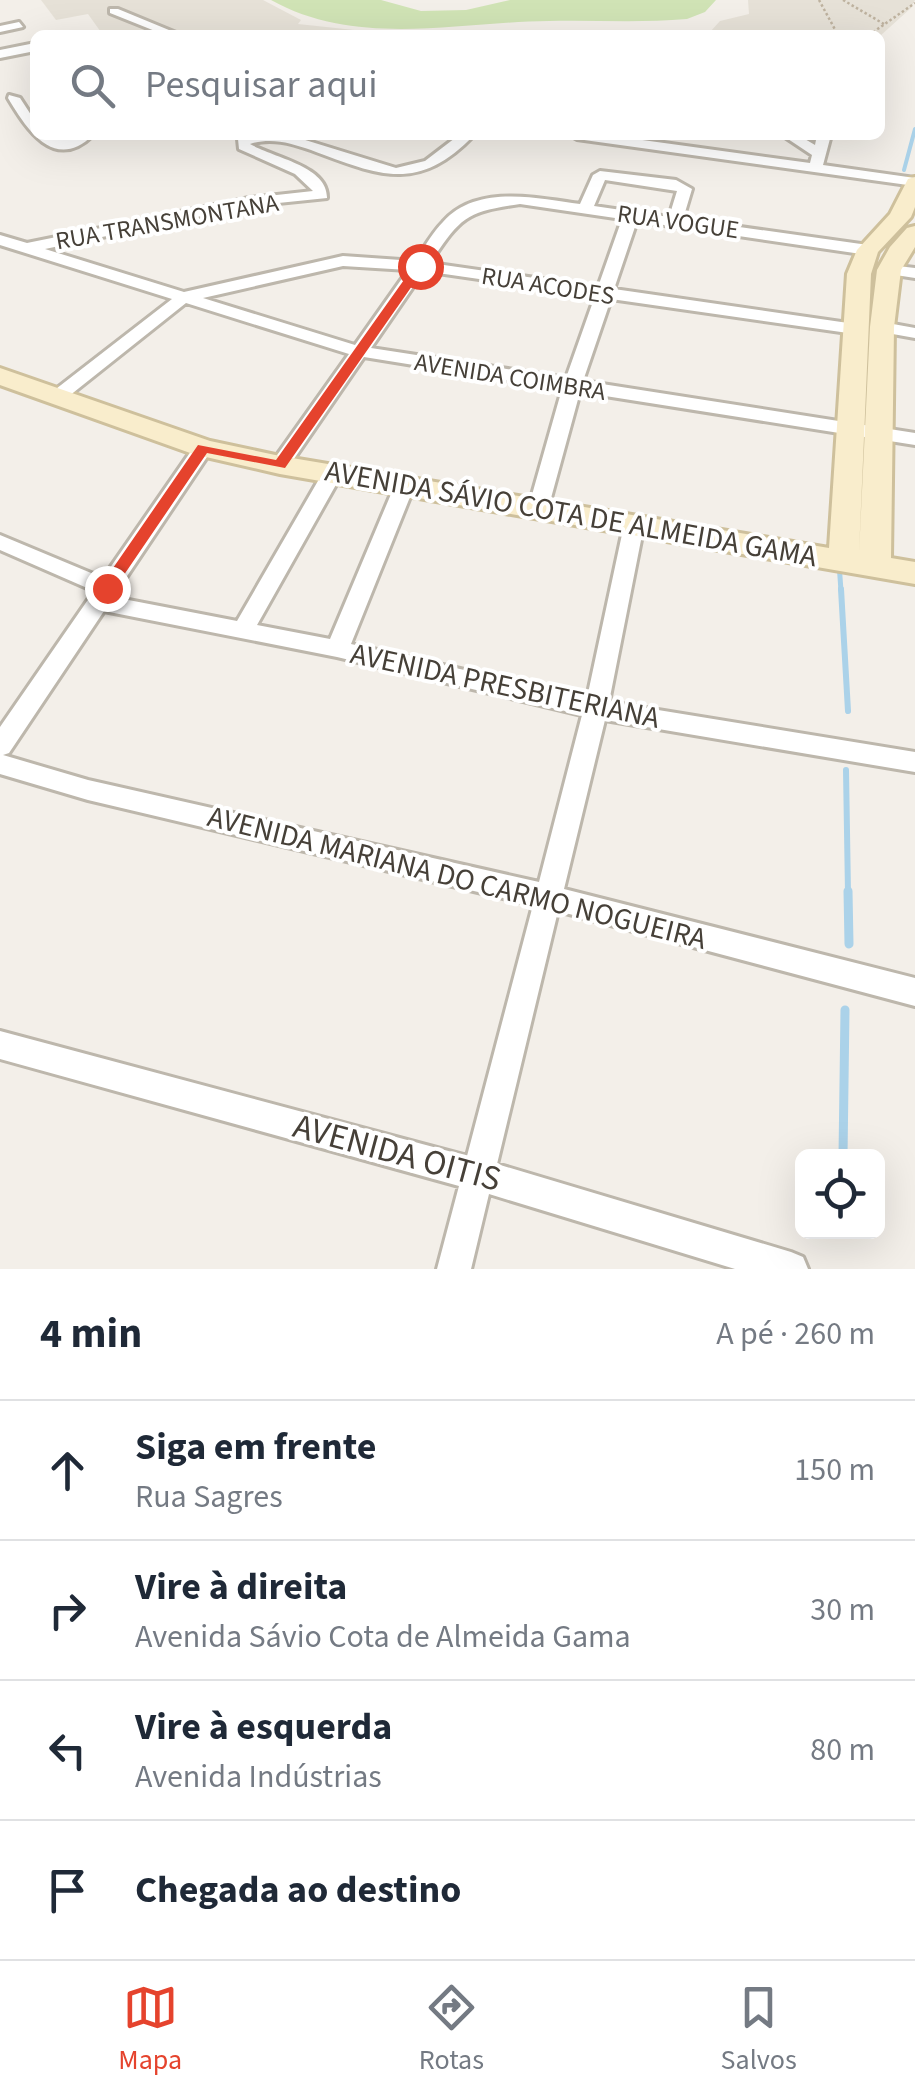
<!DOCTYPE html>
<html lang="pt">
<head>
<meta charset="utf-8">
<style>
  body { margin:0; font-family:"Source Sans 3",sans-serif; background:#f2f2f3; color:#1f2937 }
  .controls { position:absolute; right:30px; bottom:30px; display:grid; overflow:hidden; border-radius:15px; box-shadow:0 10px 40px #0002 }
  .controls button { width:90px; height:90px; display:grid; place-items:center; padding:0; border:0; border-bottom:2px solid #e0e1e3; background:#fff; color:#1f2937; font:50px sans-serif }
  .stop { position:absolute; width:30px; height:30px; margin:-22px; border:8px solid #e5432d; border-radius:50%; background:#fff }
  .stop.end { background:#e5432d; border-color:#fff; box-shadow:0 2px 10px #0008 }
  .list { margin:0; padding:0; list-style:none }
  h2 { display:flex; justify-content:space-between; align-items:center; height:130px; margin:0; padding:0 40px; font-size:42px }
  h2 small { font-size:32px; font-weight:400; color:#747a83 }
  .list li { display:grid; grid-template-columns:65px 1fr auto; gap:30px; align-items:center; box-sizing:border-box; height:140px; padding:0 40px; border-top:2px solid #e0e1e3 }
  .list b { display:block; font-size:38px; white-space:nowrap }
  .list p { margin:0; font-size:32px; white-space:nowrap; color:#747a83 }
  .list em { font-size:32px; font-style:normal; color:#747a83 }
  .icon { flex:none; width:55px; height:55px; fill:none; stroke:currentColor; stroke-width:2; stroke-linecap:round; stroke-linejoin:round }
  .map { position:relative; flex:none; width:915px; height:1269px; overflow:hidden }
  .search { position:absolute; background:#fff; box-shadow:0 10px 40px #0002; left:30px; right:30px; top:30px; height:110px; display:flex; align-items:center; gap:25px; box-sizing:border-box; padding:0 35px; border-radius:15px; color:#747a83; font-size:38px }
  .sheet { height:690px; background:#fff }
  nav { display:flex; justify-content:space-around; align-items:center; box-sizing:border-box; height:140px; border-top:2px solid #e0e1e3; background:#fff; font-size:28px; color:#747a83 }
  nav a { display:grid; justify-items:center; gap:5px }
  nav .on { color:#e5432d }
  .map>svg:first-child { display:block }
  .residential { fill:#e6e1d7 }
  .green { fill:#d0e3b5 }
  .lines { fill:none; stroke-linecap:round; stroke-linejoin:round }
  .stream-far3 { stroke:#abd2e9; stroke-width:4 }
  .stream-far2 { stroke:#abd2e9; stroke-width:5 }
  .stream-far1 { stroke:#abd2e9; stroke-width:6 }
  .stream { stroke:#abd2e9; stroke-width:9 }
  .street-casing { stroke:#bdb7ac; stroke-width:6 }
  .secondary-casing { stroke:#cec09c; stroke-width:6 }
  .path { stroke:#beb29f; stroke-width:2.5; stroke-dasharray:2.5 2.5; stroke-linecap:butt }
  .street { fill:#fff; fill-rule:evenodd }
  .secondary { fill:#f9edcc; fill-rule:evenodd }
  .route { fill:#e5432d }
  .labels { text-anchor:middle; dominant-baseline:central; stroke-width:8; stroke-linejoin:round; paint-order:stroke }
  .far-street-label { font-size:25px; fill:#464038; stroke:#fff }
  .street-label { font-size:30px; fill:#464038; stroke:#fff }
  .near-street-label { font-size:35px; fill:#464038; stroke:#fff }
</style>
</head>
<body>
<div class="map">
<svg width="915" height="1269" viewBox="0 0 915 1269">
  <rect width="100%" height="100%" fill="#f3efe9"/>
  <path class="residential" d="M41,0H263L301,20L298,24L401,35H103L88,14L56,20Z
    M748,0H915L911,8L880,36L710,32L720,21L749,14Z"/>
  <path class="green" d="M271,0H381L421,11L466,10L510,0H716L705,12L687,19C641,23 595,20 549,21C457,22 357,48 271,0Z"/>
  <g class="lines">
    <path class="stream-far3" d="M904,170L915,129"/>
    <path class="stream-far2" d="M839,563L841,591"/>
    <path class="stream-far1" d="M841,589L848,711
      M846,770L848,893"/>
    <path class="stream" d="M848,891L849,944
      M843,1156L845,1010"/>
    <defs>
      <path id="street" d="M110,9H118L181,35H165L110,13Z
        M19,22L23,27L0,32V26Z
        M35,43V51L0,58V50Z
        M9,95L20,98L35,121V135L62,140L93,135C54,173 26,128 8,98Z
        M251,135H289L396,168L425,161L459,135H474C418,194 378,175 311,150C291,143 271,137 250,144C274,158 328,166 327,198L249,206L45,249L184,292L343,256L415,261C424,248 432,233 443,222C476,184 537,198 580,204L593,175L600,171L676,180L692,189L683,219L868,245L876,250L868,255L637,221L614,289L855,324L864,329L855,334L611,299L583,381L915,433V445L580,392L548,509L538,516L528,509L562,389L364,357L287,469L280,471L270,465L349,354L186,303L64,400H52V392L172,299L0,245V235L27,243L249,198L313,191L295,174L239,149L238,139ZM605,180L677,191L669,217L594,206ZM520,204L622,219L598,287L430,263C461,217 465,212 520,204ZM343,266L408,270L355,345L203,298ZM424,271L595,296L566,378L371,348Z
        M570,135H606L810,163L812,155L782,135H798L815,145L817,135H831L823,165L915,178V186L577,139Z
        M889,265L915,268V278L883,273L881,270Z
        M882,322L915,328V338L876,331L874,327Z
        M203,442L213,448L113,597L237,621L322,474L332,468L342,474L257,625L330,639L394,487L404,481L414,487L351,644L587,698L624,525L634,518L644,525L609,702L915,752V772L605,720L564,889L915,978V1006L558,911L497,1164L791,1252L803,1257L808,1269H735L489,1194L471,1269H437L459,1186L0,1059V1031L467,1156L533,905L88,800L0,774V727L94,591L0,550V535L103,578L196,444ZM104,611L337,657L582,715L539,882L88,780L3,755L9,753Z"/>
      <path id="secondary" d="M915,177V207L911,217L878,252L871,274L859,553L870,327L877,270L890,247L907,228L915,226V247L901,270L894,327L891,558L915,562V584L280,474L193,454L0,385V368L210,441L280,456L829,548L847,274L857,250L890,214L908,179Z"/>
    </defs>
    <use href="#street" class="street-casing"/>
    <use href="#secondary" class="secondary-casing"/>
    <path class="path" d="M819,0L838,35
      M843,0L884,24
      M869,35L915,3"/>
    <use href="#street" class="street"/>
    <use href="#secondary" class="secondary"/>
  </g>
  <path class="route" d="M416,263L426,266L285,468L207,453L113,591H102V584L198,445L276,460Z"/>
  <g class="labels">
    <g class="far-street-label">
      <text transform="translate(167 222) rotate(-10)">RUA TRANSMONTANA</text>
      <text transform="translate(678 222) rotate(8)">RUA VOGUE</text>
      <text transform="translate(548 286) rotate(9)">RUA ACODES</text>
      <text transform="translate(510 377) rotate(9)">AVENIDA COIMBRA</text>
    </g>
    <g class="street-label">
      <text transform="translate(571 514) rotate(10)">AVENIDA SÁVIO COTA DE ALMEIDA GAMA</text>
      <text transform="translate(505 686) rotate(12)">AVENIDA PRESBITERIANA</text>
      <text transform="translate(457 878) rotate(14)">AVENIDA MARIANA DO CARMO NOGUEIRA</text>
    </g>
    <g class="near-street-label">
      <text transform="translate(397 1153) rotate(15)">AVENIDA OITIS</text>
    </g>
  </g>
</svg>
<div class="controls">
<button><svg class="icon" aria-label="locate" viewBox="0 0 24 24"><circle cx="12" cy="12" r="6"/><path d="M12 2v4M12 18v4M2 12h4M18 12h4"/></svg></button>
</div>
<div class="stop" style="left:420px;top:266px"></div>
<div class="stop end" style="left:107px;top:588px"></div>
<div class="search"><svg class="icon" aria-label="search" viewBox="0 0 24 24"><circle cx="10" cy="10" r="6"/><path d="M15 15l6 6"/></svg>Pesquisar aqui</div>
</div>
<section class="sheet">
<h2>4 min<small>A pé · 260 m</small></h2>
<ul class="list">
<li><svg class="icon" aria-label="ahead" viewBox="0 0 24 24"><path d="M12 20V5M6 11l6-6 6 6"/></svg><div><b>Siga em frente</b><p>Rua Sagres</p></div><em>150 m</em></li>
<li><svg class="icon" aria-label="right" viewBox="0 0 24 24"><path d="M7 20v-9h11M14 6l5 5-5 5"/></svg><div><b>Vire à direita</b><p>Avenida Sávio Cota de Almeida Gama</p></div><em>30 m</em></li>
<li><svg class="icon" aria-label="left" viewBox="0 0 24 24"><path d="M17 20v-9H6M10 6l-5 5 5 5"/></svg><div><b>Vire à esquerda</b><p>Avenida Indústrias</p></div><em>80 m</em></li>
<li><svg class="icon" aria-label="arrive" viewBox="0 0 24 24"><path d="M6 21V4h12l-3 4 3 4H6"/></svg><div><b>Chegada ao destino</b></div></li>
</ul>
</section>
<nav>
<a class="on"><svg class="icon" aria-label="map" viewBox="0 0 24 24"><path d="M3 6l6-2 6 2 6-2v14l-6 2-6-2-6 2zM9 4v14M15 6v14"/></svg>Mapa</a>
<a><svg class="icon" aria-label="directions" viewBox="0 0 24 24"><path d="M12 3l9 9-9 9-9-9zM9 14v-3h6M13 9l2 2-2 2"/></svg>Rotas</a>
<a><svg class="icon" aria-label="saved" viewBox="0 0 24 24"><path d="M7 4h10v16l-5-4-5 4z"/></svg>Salvos</a>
</nav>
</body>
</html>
